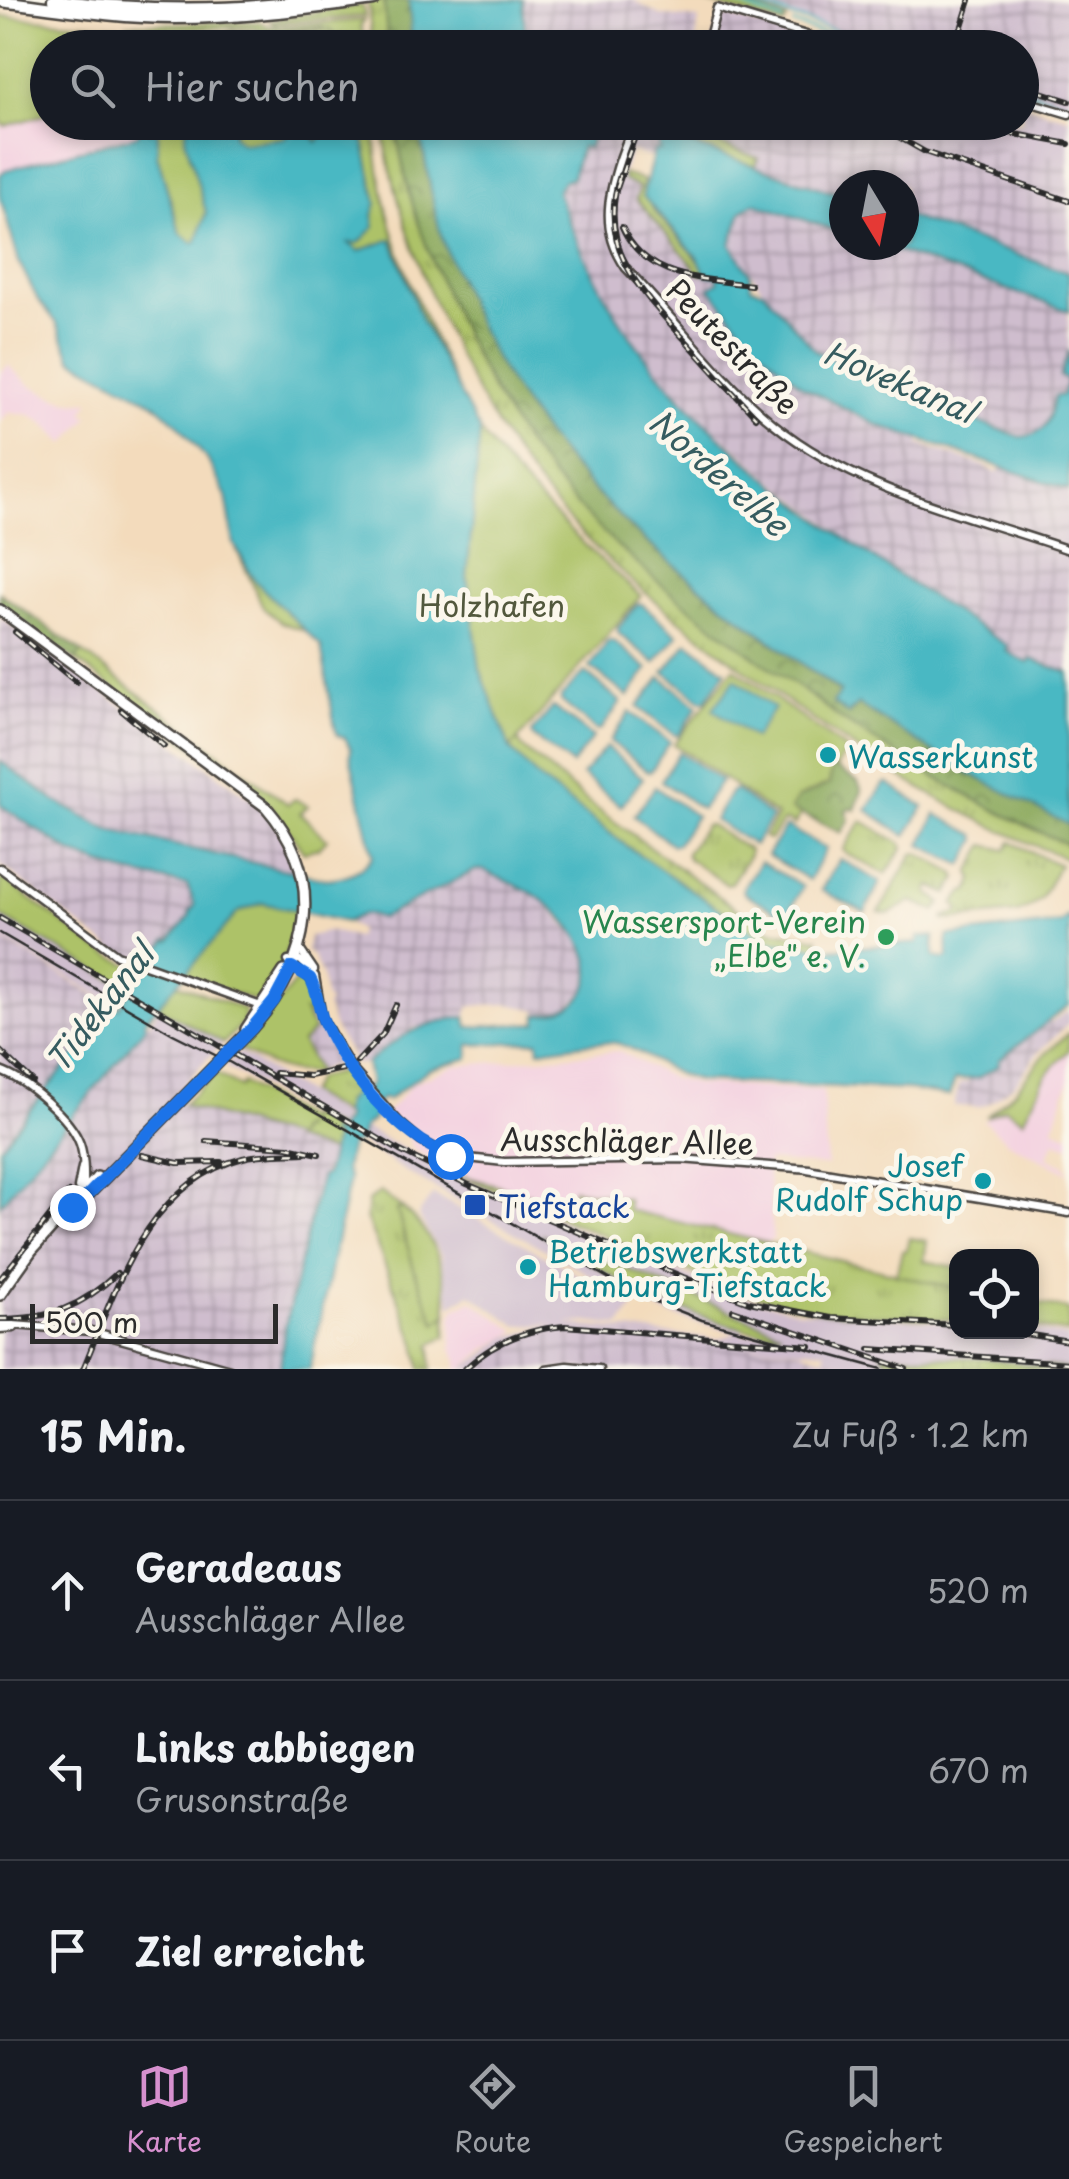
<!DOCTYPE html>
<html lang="de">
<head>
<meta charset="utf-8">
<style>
  body { margin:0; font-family:"Playpen Sans",sans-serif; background:#242831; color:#f1f3f6 }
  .controls { position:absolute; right:30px; bottom:30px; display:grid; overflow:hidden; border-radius:20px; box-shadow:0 5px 15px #0003 }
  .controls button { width:90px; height:90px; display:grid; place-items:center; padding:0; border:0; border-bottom:2px solid #363941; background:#171b24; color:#f1f3f6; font:50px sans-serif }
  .compass { position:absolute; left:829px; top:170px; width:90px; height:90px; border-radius:50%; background:#171b24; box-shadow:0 5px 15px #0003; rotate:170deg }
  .scale { position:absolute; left:30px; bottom:25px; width:248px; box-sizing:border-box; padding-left:10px; border:5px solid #2b2b2b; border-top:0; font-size:28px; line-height:35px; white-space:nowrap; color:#2b2b2b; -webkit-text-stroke:8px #fbf7ec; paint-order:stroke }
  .stop { position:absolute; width:30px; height:30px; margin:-22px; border:8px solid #1a73e8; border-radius:50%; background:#fff }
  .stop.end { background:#1a73e8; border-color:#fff; box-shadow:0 2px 10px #0008 }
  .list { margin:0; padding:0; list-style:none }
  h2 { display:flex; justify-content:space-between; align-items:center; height:130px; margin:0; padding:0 40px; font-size:42px }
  h2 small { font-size:32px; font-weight:400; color:#9ea1a6 }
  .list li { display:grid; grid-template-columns:65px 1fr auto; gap:30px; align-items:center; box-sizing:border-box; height:180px; padding:0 40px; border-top:2px solid #363941 }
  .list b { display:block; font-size:38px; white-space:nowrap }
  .list p { margin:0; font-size:32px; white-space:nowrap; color:#9ea1a6 }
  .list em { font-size:32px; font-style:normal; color:#9ea1a6 }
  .icon { flex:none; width:55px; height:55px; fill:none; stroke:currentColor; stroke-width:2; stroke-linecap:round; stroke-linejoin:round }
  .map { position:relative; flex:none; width:1069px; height:1369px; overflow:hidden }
  .search { position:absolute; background:#171b24; box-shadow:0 5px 15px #0003; left:30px; right:30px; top:30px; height:110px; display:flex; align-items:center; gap:25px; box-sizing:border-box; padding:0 35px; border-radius:55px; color:#9ea1a6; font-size:38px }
  .sheet { height:670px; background:#171b24 }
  nav { display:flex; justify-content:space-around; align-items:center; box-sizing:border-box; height:140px; border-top:2px solid #363941; background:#171b24; font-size:28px; color:#9ea1a6 }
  nav a { display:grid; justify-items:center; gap:5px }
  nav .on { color:#d690ce }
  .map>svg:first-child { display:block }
  .built { fill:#f3cfdf }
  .industrial { fill:url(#industrial-grid) }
  .railway { fill:#cfbdce; fill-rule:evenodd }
  .grass { fill:url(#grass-tufts); stroke:#6c7649; stroke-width:2.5 }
  .forest { fill:url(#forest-crowns); stroke:#5a6a44; stroke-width:2.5 }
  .green { fill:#adc267; stroke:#6c7649; stroke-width:2.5 }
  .water { fill:#4ab8c3; stroke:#3a7277; stroke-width:2.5 }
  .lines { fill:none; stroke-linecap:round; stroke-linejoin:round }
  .stream { stroke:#4ab8c3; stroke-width:2.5 }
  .secondary-casing { stroke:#494541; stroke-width:11 }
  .primary-casing { stroke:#494541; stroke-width:14 }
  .highway-casing { stroke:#494541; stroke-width:15 }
  .secondary { stroke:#fff; stroke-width:6 }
  .primary { stroke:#fff; stroke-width:9 }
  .highway { stroke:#fff; stroke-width:10 }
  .tram { stroke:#2b2b2b; stroke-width:2.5 }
  .rail-casing { stroke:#2b2b2b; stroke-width:6 }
  .rail { stroke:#fbf7ec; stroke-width:2.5; stroke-dasharray:8; stroke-linecap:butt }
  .route { stroke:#1a73e8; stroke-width:12 }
  .culture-dot { fill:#0f9aa8; stroke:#fbf7ec; stroke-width:4 }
  .leisure-dot { fill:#2e9e5b; stroke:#fbf7ec; stroke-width:4 }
  .transit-dot { fill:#1a4fb4; stroke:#fbf7ec; stroke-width:4 }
  .labels { text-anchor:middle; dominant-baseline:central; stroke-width:10; stroke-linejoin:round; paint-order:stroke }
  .street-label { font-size:30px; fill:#2b2b2b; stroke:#fbf7ec }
  .park-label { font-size:30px; fill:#52583d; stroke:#fbf7ec }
  .culture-label { font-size:30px; fill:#0d838f; stroke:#fbf7ec; text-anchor:start }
  .leisure-label { font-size:30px; fill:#27864d; stroke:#fbf7ec; text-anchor:end }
  .transit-label { font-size:30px; fill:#164399; stroke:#fbf7ec; text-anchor:start }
  .water-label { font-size:32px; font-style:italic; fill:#365c60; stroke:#fbf7ec }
</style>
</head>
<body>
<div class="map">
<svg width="1069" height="1369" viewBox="0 0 1069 1369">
  <defs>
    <pattern id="industrial-grid" width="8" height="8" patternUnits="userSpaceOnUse" patternTransform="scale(2.5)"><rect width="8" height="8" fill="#cfbdce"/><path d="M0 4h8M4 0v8" fill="none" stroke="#a89aa7"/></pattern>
    <pattern id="grass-tufts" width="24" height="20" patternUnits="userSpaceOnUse" patternTransform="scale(2.5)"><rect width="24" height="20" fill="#adc267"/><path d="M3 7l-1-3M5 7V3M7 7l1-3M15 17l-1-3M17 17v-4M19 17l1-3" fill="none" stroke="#8d9e55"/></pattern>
    <pattern id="forest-crowns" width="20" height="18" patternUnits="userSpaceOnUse" patternTransform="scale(2.5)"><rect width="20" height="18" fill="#8aa85c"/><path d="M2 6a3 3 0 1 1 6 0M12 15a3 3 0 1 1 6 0" fill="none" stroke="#71894c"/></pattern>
  </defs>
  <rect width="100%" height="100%" fill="#fbf7ec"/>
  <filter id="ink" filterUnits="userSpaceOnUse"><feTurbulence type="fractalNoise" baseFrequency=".01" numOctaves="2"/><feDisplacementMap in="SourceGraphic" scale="20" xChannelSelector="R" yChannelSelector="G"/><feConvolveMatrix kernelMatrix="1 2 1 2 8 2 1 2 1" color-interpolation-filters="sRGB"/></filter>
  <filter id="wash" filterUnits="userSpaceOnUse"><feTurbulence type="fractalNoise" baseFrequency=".0048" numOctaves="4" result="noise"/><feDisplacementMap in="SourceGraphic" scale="40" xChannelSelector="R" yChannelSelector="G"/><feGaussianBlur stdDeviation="2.25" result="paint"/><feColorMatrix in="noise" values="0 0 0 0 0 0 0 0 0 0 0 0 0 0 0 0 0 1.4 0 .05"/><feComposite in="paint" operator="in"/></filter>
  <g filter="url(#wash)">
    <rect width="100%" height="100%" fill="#f3dbbc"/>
    <path class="built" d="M47,114L48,122H144L145,126L137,135L4,170L0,175V127Z
      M8,365L30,385L51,395L69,402L91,401L83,412L89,417L65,444L44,423L31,415L9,412L0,422V374Z
      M1069,1050V1081L1053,1128L1069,1134V1146L1055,1141L1047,1157L1064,1165L1069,1173L1008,1142L983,1120L1005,1108L1023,1119L1047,1074Z
      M619,1051L671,1078L695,1084L823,1090L827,1166L767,1161L773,1240L766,1242L627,1210L626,1198L573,1190L572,1207L456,1174L412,1148L408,1137L384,1116L413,1083L454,1066Z
      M472,1301L517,1331L486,1349L462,1369H457L458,1360L452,1349V1315L457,1307Z"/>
    <path class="industrial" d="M523,0H633L660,15L699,19L695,46L700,47H526Z
      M736,0H1069V106L1022,91V48L879,47Z
      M727,16L837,47L710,48L717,24Z
      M1022,104L1069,118V273L904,215V185H844V196L755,166L757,157L665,124L660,151L653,158L631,151L622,174L623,180L641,188L637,200L697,271L719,277L711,289L739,326L794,381L856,416L920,441L919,444L985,466L997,473L1001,468L1069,490V673L1045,663L1043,666L1028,663L1005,651L1007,646L871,557L771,479L699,416L646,357L622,323L588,266L556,192L563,181L572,177L581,145L588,147L597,123H643L645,126L647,122H1022Z
      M754,203L844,233V245H879L1068,309L1069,351L1061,376L1067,381L1062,396H1055L1045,427L1039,434L1021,437L888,390L816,351L763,290L731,244L742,211Z
      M0,617L260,805L275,822L295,858L296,873L109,830L55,801L0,761Z
      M0,805L75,855L123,872L188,885L195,902L191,916L149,963L115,952L0,865Z
      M476,870H483L542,899L577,936L587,951L590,965L586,990L566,1009L554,1013L538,1015L537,1010L508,1004L470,1006L466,1017L414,1028L366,1064H356L333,1026L326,1006L329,1003L325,998L322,976L313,956L306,951L309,936L330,931L357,937L359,930L346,922Z
      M0,938L114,1006L0,1147Z
      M1069,1010V1023L1037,1054L1015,1084L990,1103L979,1107L954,1106L958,1084L968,1082L971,1076L978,1078L1048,1021L1051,1023Z
      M303,1012L316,1017L339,1062L318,1072L302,1043L310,1020Z
      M145,1021L208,1058L171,1099L331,1152L315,1196L284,1332L280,1369H0V1205L145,1026Z
      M570,1330L794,1349L867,1369H471L514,1340L543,1332Z"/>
    <path class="railway" d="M1022,119L1069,129V156L1025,154L879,123L892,131L869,123L1022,122Z
      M0,917L126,987L116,1005L0,937Z
      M159,1007L224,1043L208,1058L149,1024Z
      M239,1052L343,1116L338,1128L225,1067Z
      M362,1127L465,1181L726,1292L798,1311L956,1323V1332L1032,1330L1069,1337V1369H867L824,1357L825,1351L570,1330L543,1332L514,1340L471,1369H463L507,1337L554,1324L518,1326L470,1294L451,1306L441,1255L418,1215L433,1194L635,1306L620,1326L586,1322L566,1324L718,1339L736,1333L670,1315L627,1296L403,1170L359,1141ZM549,1239L583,1250L778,1332L742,1334L743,1328L673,1308L636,1291Z"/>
    <path class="grass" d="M368,0H384L388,47H372Z
      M675,0H735L787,19L783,25L708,3Z
      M362,5L365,16L273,23L270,20Z
      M364,20L361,25L365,47H335L323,27L265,32L251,27L144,29L148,47L130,33L127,24L260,22L270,27Z
      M382,123H396C403,186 424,245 450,303C467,342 485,382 509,417C588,532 700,620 814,698C824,705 833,714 844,721C916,768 990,811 1069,845V859C963,820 862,757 775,692C692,631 606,569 541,488C464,394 400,242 382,123Z
      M664,124L758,158L755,166L666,136L661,139Z
      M622,174L643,180C642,216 692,240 706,275L696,273L695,267L636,199L640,188L623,180Z
      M234,544L255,581L306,631L282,623L264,609Z
      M82,652L288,804L295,799L308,806L300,813L327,839L319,848L304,852L277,814L259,795L75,660Z
      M514,732L522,747L597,809L748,917L770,930L818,938L819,948L776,945L753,933L628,847L539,779L519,760L505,740Z
      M862,821L902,844L903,848L886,874L845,853L843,849Z
      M705,825H710L749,850V855L731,883L726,884L687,858L686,853Z
      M1011,842L1059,865L1041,899L1031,907L1017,913L944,920V917L959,912L960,909L954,904L963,893L970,890L973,878L970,873L985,845L1006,850Z
      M918,853L954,873L957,878L948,894L931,886L928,892L941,903L936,911L912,901L889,914L879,912L913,854Z
      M344,1071L358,1088L345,1103L343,1114L308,1093L316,1078Z
      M308,1115L339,1130L331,1152L293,1140Z
      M456,1174L571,1206L573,1189L627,1198L628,1210L956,1288V1320L822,1312L740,1293Z
      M380,1192L402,1208L397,1211L440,1320L447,1314L446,1336L431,1344L432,1369H421L416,1343L366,1218L368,1201Z
      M541,1234L781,1332C759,1334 741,1328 721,1322C651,1302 603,1271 541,1234Z
      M1032,1302L1069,1310V1333L1032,1327Z
      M881,1354L983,1359L1069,1369H927L885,1359Z"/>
    <path class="forest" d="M384,0H409L412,47H388Z
      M396,123H418C425,159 431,197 441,234C446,253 456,272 463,290C539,478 684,578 841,693L849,714L858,704L957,767L1069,825V845C990,811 916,768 844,721C833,714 824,705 814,698C703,622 575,528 505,411C484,376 467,340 450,303C424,245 403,186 396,123Z
      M0,593L82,652L75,660L0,605Z
      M832,766L858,782L862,791L855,810L850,808L846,810L849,820L841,833L790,809L798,798L829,784Z"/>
    <path class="green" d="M0,16L118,26L141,33L186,35L247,31L264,35L331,29L342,47L48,48L47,114L5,126L0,121Z
      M155,123H374C379,212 410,291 449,370C458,390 467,414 480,432C527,492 584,546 641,596L504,756L189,262L157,155L158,137Z
      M734,668L847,750L836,768L832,767L829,784L798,798L791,809L801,815L794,825L788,821L782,822L770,840L764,837L777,816L674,744Z
      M0,876L96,948L133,967L121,984L0,916Z
      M262,903L297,911L286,955L261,999L254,1001L183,976L237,912Z
      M296,981L307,983L316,1017L304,1012L314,1030L302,1043L318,1072C288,1076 265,1064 239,1049Z
      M176,983L239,1007L245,1010L244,1021L224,1043L157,1007Z
      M1069,1033V1050L1047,1074L1023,1120L1005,1108L986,1117L1015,1091L1045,1054Z
      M215,1073L240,1087L243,1083L307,1119L302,1129L299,1128L294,1138L183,1105Z
      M402,1208C436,1236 447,1270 447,1314L436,1323L415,1272L397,1210Z
      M910,1238L927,1241L924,1261L956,1267V1288L896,1275L902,1251L907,1250Z"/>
    <path class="water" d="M409,0H523L526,47H412Z
      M150,123H155L158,137L157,155L177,223L181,234L193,243L197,241L206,212L185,138L188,123H235L233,136L242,143L283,138L287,135L280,123H290L298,134L310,131L317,142L325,131L323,123H360L377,203L373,215L375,226L359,243H349L359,251L392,239L421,319L480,431L467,577L480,669L510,749L539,779L628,847L766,941L830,949L918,943V937L934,936V957L945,959L948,957L947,936L1061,923L1069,915V1005L999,1060V1065L978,1078L955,1080L949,1096L909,1090L700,1081C667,1075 649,1053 620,1044C601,1039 560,1048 539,1050L538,1041L469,1045V1058L429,1069L387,1100L382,1098L376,1105L374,1118L364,1127L358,1142L350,1145L345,1169L349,1179L310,1369H280L284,1332L315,1196L321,1176L325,1175L334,1138L329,1134L331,1131L336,1134L346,1117L343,1114L345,1103L358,1088L364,1091L370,1084L366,1064C398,1036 423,1021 466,1017L468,1027L537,1023V1015C556,1013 575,1009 585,991C603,958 566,916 540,898C523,887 501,879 483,870H476L381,918L363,914L346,922L262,903L238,912L145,1021L146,1026L0,1205V1147L114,1006L118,1008L167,940L170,941L190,916L189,914L195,905L187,885L123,872L75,855L0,805V761L55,801L109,830L325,879C344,878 362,872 373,856L350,756L351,749L345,738L338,736L335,728L321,646L255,581L234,544L226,496L208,461L178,424L154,403L72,359L56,322L37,298L19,262L0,197V175L5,170L137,135L142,126L150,131Z
      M418,123H597L588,148L581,146L572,177L563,181L557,192C577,244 601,295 633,340C721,462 882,567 1008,646L1006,651L1028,663L1031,659L1069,673V825L957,767L858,704L848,714L833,703L841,692C686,579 538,476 464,292C456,273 447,254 441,235C431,198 426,160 418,123Z
      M665,136L844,196V233L754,203L742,211L731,244L750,274L751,287L763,290L816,351L888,390L1021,437C1050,433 1047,421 1055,396L1062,395L1067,381L1060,376L1069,351V490L877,425L802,386L753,342L710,288L718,282V277L706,275L698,258L643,196C646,178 651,167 654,150H660L658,145Z
      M904,215L1069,273V311L879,245H904Z
      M638,604H642L678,635L655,663L618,633V628Z
      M609,640L614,641L648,669L628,697L590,667Z
      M688,642L726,671L706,700L702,701L664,672Z
      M585,672L621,702L601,730L597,731L561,701V697Z
      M661,677L698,706L679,735H674L638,707Z
      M735,679L774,708L754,738L713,709Z
      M553,707L593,737L572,765L532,736V732Z
      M630,712L670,742L651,771H647L610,741Z
      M606,747L643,778L621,806L582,775Z
      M679,752L721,781L701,809L661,781Z
      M887,783L924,807L906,836L867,810L884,784Z
      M655,787L696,816L677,844L672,845L634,816Z
      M735,790L772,817L754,845L714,820L731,791Z
      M936,814L976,835L977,840L963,865L921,845Z
      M786,826L826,849L809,880L767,855Z
      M840,859L880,882L865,912L821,890Z
      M760,862L803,886L786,917L744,893L743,888Z"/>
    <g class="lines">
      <path class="stream" d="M726,0L783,21
        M743,0L885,48
        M793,24L870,48
        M1022,89L1069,104
        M1022,94L1069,108"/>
    </g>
  </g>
  <g filter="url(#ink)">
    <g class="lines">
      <defs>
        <path id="secondary" d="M706,48L717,8L849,48
          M1022,100L1069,114
          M637,122C628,133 625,146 620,159C607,198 601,232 626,268C675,319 719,380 774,424C858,492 969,515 1069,550
          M0,868L117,955L261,1006
          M299,948L314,970
          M316,988C309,970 295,973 288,961L300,960L315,976L322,1018L351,1068L399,1122L421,1141L450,1156L504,1162L680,1159L810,1169
          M0,1071C26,1080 71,1118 80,1144C85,1159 84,1177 84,1192
          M82,1167L78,1188L84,1197
          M807,1169L1069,1213
          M0,1324L91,1331L230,1369
          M0,1329L14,1328
          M546,1369L567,1366L599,1369"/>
        <path id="primary" d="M0,610L266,807C327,877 311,962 252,1028L78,1205L71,1207
          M246,1029L284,971
          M0,1295L32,1250L97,1177"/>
        <path id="highway" d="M53,0C141,11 226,12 315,0
          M0,1C58,8 116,18 175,18C242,18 308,9 374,0"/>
      </defs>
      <use href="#secondary" class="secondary-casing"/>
      <use href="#primary" class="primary-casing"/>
      <use href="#highway" class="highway-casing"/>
      <use href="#secondary" class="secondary"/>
      <use href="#primary" class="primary"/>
      <use href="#highway" class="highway"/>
      <path class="tram" d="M0,933L173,1034L229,1062L636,1294L702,1320L882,1369"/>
      <defs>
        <path id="rail" d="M955,48L970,0
          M1022,86L1069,101
          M872,122L925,152L1069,201
          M928,122L972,126L1069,144
          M620,175C596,249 642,293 688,343C710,368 733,393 756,417
          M617,188L640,122
          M622,227C646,280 701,278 751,285
          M15,632L76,682
          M121,710L164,746
          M0,918L400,1151L467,1184L683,1277L749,1302L831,1318L956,1325
          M0,1051L33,1082
          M357,1062L383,1034L396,1005
          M275,1073L310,1076L343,1069
          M206,1141L288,1147L319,1154
          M142,1155L178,1163L221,1162
          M0,1279L69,1192
          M733,1310L906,1369
          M0,1319C49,1319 81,1308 117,1273
          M1012,1332L1069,1341
          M870,1349L1069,1363
          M83,1369C117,1287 146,1184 243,1158C263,1153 284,1154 304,1153
          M465,1369C493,1342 526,1329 565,1326L810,1346"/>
      </defs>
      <use href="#rail" class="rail-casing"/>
      <use href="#rail" class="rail"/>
    </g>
  </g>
  <g class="lines" filter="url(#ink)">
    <path class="route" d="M72,1207L78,1205L252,1028L274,1001L292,967L310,978C318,992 318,1008 324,1022C347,1075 397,1134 450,1156"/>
  </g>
  <g class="culture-dot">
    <circle cx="828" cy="755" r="10"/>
    <circle cx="983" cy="1181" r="10"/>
    <circle cx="528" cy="1267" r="10"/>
  </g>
  <circle class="leisure-dot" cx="886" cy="937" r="10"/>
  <rect class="transit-dot" x="463" y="1193" width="24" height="24" rx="5"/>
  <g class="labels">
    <g class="street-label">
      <text transform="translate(733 346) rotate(46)">Peutestraße</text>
      <text transform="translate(627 1140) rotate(1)">Ausschläger Allee</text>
    </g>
    <g class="park-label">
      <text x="492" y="604">Holzhafen</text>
    </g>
    <g class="culture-label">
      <text x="848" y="755">Wasserkunst</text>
      <text x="963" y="1164" text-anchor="end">Josef<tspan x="963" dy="34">Rudolf Schup</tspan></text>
      <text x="548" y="1250">Betriebswerkstatt<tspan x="548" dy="34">Hamburg-Tiefstack</tspan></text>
    </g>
    <g class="leisure-label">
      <text x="866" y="920">Wassersport-Verein<tspan x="866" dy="34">„Elbe" e. V.</tspan></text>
    </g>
    <g class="transit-label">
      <text x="498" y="1205">Tiefstack</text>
    </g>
    <g class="water-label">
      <text transform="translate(900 381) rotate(23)">Hovekanal</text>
      <text transform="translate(719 472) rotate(41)">Norderelbe</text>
      <text transform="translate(99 1007) rotate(-52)">Tidekanal</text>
    </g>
  </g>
</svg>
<div class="controls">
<button><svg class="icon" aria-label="locate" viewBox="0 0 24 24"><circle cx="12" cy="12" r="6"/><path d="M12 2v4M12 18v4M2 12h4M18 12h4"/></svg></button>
</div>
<svg class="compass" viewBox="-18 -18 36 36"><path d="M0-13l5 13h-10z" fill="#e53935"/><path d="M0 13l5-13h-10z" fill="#9ea1a6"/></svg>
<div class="scale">500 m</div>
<div class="stop" style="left:450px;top:1156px"></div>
<div class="stop end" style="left:72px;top:1207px"></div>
<div class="search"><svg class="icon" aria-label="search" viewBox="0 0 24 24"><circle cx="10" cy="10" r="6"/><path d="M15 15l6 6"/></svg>Hier suchen</div>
</div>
<section class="sheet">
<h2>15 Min.<small>Zu Fuß · 1.2 km</small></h2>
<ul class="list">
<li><svg class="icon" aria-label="ahead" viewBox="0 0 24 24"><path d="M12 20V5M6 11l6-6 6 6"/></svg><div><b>Geradeaus</b><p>Ausschläger Allee</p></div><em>520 m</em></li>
<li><svg class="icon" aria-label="left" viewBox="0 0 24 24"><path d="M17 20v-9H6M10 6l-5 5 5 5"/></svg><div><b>Links abbiegen</b><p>Grusonstraße</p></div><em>670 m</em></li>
<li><svg class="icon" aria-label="arrive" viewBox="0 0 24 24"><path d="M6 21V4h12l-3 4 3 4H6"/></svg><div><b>Ziel erreicht</b></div></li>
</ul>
</section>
<nav>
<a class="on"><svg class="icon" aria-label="map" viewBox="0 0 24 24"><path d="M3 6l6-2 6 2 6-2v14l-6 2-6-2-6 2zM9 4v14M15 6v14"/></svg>Karte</a>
<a><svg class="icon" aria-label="directions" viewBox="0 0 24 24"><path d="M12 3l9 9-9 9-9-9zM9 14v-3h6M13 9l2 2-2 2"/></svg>Route</a>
<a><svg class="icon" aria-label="saved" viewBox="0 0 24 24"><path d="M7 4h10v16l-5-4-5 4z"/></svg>Gespeichert</a>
</nav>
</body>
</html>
